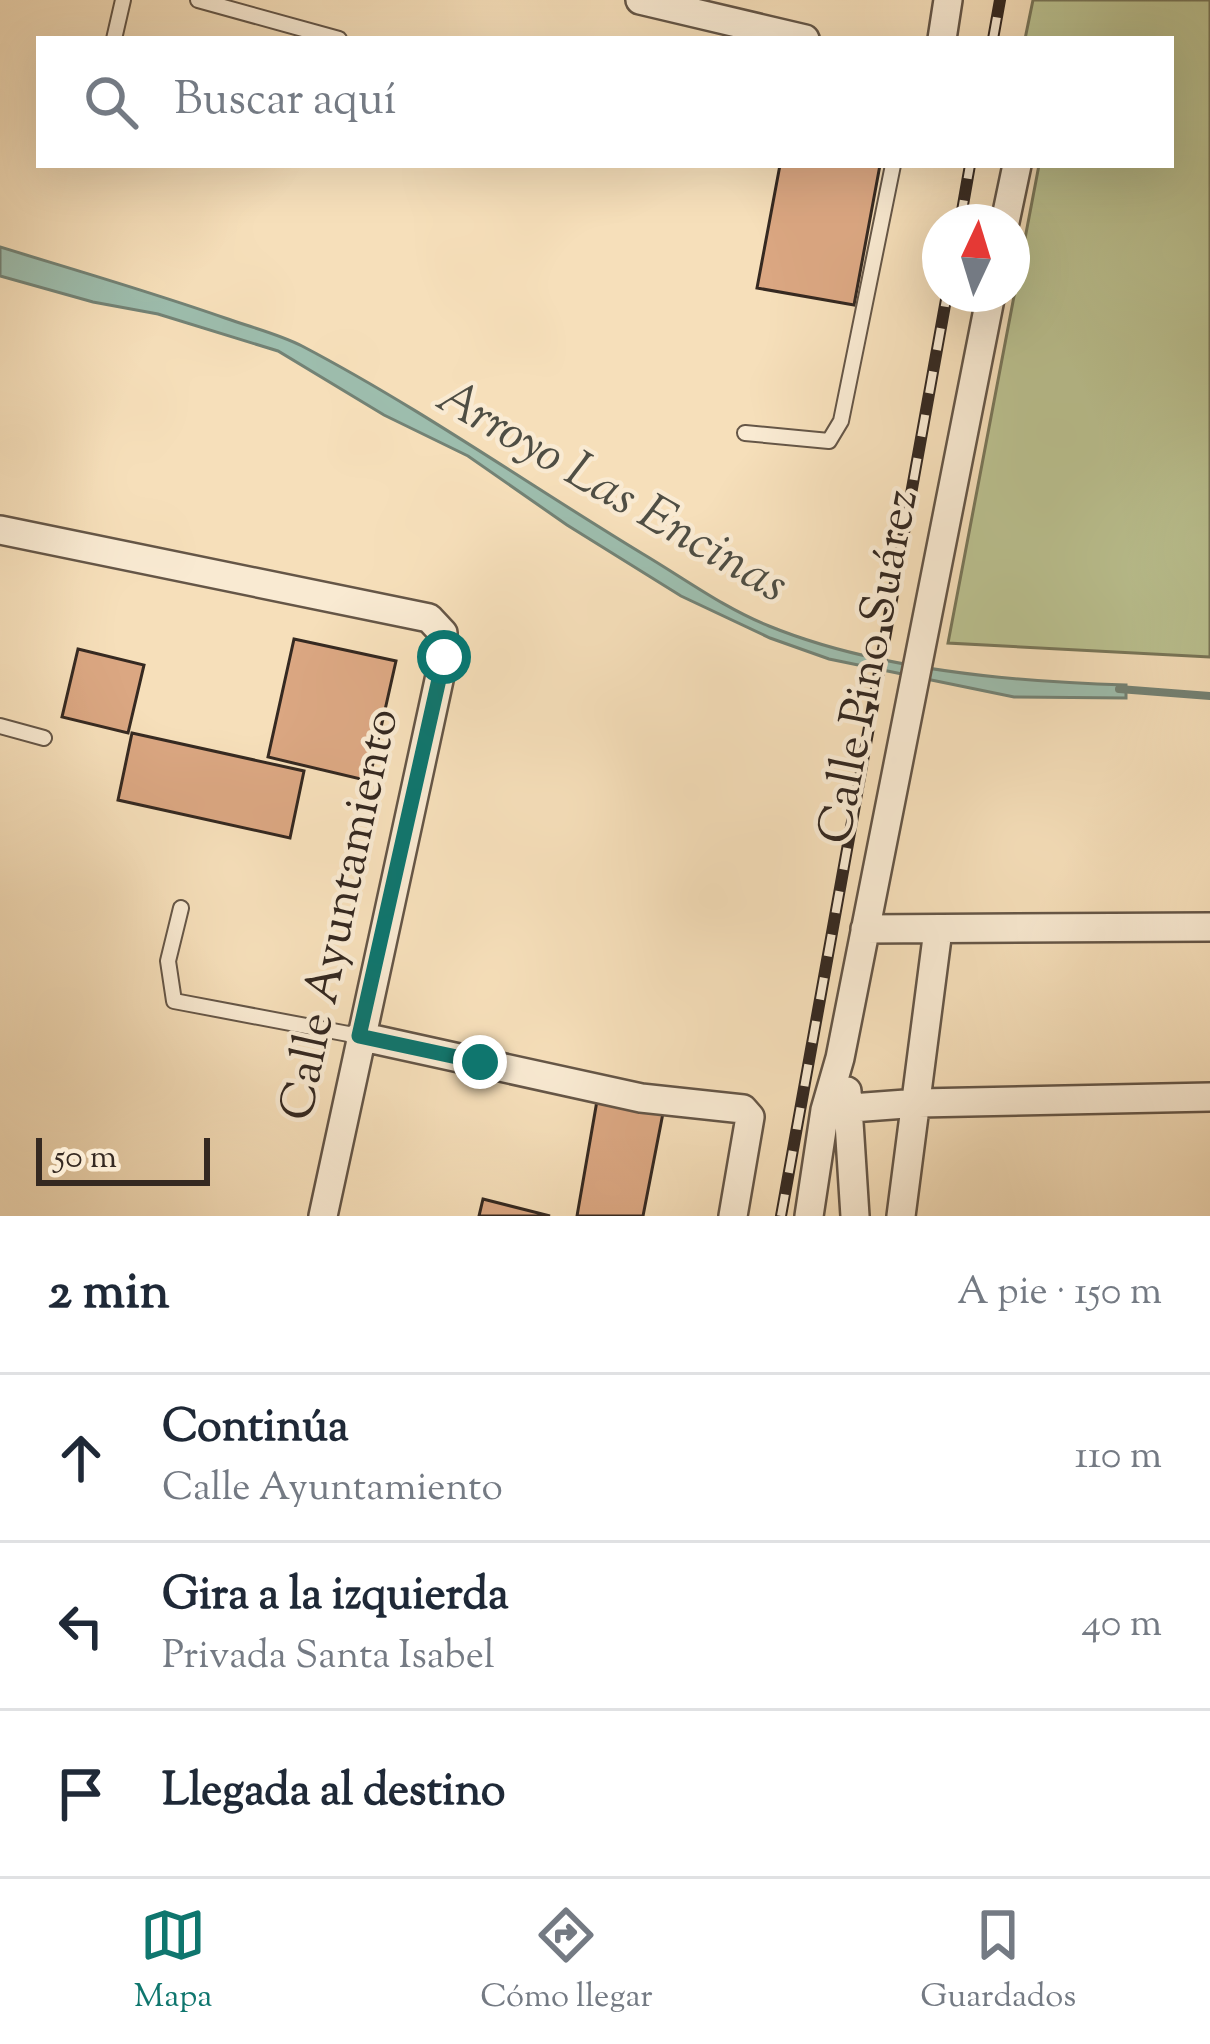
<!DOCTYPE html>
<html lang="es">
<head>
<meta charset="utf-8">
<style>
  body { margin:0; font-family:"Sorts Mill Goudy",serif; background:#f2f2f3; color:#1f2937 }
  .compass { position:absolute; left:922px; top:204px; width:108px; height:108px; border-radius:50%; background:#fff; box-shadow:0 12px 48px #0002; rotate:4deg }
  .scale { position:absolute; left:36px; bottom:30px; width:174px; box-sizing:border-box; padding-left:12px; border:6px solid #352921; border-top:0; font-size:33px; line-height:42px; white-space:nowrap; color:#352921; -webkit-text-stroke:9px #f9ead2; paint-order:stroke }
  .stop { position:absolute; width:36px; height:36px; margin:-27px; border:9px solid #0f766e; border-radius:50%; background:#fff }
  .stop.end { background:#0f766e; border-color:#fff; box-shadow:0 3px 12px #0008 }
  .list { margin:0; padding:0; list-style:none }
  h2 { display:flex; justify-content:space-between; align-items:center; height:156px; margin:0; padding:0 48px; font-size:51px }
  h2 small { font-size:39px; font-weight:400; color:#747a83 }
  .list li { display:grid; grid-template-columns:78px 1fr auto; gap:36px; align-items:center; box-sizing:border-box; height:168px; padding:0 48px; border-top:3px solid #e0e1e3 }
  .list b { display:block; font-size:45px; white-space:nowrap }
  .list p { margin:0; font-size:39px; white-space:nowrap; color:#747a83 }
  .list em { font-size:39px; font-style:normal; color:#747a83 }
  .icon { flex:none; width:66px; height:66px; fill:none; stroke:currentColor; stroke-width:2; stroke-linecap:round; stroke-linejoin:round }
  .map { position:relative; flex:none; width:1210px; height:1216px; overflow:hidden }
  .search { position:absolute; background:#fff; box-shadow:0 12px 48px #0002; left:36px; right:36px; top:36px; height:132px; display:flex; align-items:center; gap:30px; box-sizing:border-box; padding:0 42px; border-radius:0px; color:#747a83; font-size:45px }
  .sheet { height:660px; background:#fff }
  nav { display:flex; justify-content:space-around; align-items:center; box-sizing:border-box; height:168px; border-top:3px solid #e0e1e3; background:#fff; font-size:33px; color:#747a83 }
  nav a { display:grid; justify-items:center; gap:6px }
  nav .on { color:#0f766e }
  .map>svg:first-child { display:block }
  .green { fill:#bbc291; stroke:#787659; stroke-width:3 }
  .water { fill:#9dbdad; stroke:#738275; stroke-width:3 }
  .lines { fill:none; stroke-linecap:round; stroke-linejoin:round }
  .stream { stroke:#738275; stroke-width:8 }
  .building { fill:#dba782; stroke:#352921; stroke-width:3 }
  .lane-casing { stroke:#655647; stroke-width:18 }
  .street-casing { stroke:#655647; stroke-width:32 }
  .lane { stroke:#f9ead2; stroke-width:14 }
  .street { stroke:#f9ead2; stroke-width:27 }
  .rail-casing { stroke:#352921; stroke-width:12 }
  .rail { stroke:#f9ead2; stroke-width:8; stroke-dasharray:22; stroke-linecap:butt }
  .route { stroke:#0f766e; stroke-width:15 }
  .labels { text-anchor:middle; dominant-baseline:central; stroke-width:9; stroke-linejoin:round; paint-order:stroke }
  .street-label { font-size:48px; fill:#352921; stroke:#f9ead2 }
  .water-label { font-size:51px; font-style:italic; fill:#4f4e44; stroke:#f9ead2 }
</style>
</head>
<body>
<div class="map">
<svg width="1210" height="1216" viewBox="0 0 1210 1216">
  <rect width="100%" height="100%" fill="#f6dfba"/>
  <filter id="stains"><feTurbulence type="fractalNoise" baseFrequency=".00167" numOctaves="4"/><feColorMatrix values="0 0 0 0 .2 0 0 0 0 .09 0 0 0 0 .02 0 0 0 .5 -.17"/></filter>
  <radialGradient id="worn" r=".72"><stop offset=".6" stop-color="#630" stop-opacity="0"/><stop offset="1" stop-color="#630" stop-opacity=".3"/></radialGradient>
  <path class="green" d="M1033,0H1210V657L948,643L1039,165H1171V39H1025Z"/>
  <path class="water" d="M0,247C75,270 151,292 225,318C250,327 279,334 302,346C420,408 529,485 643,554C685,579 724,608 769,626C874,669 1013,682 1126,685V698L1014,697L829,659L770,638L681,596L567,525L468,456L384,415L278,351L158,314L93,302L0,276Z"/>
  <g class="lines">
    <path class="stream" d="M1119,689L1210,696"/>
  </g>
  <path class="building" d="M780,165H880L854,305L757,288Z
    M294,639L396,661L369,781L268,757Z
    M78,649L144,665L128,733L62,717Z
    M132,733L304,771L290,838L118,800Z
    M598,1095L663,1113L643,1216H577Z
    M483,1199L550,1216H479Z"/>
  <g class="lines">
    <defs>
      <path id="lane" d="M198,0L339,39
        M114,39L123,0
        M745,433L829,441L841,421L893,165
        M0,726L44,738
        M181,908L168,961L174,1001L359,1036"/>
      <path id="street" d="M640,0L805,39
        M942,39L948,0
        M1005,222L1017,165
        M0,530L429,618L443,633L444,657L323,1216
        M865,929L1210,927
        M359,1036L641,1098L743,1109L750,1117L733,1216
        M847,1091L855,1216
        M825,1110L919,1103L1210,1097
        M809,1216L825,1110L840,1058L991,294
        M901,1216L938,930"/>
    </defs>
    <use href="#lane" class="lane-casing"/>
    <use href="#street" class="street-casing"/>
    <use href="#lane" class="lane"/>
    <use href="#street" class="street"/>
    <defs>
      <path id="rail" d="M993,39L1000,0
        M960,222L970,165
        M781,1216L947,294"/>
    </defs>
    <use href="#rail" class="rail-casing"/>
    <use href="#rail" class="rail"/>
  </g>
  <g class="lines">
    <path class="route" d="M444,657L359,1036L480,1062"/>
  </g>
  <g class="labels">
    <g class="street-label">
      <text transform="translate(871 667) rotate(-79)">Calle Pino Suárez</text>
      <text transform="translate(342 915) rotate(-78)">Calle Ayuntamiento</text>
    </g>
    <g class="water-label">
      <text transform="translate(611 493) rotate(30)">Arroyo Las Encinas</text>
    </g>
  </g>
  <rect width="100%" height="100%" filter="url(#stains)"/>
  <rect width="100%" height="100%" fill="url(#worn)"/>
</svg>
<svg class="compass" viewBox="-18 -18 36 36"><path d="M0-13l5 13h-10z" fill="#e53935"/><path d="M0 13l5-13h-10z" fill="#747a83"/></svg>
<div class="scale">50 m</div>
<div class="stop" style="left:444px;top:657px"></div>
<div class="stop end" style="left:480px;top:1062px"></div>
<div class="search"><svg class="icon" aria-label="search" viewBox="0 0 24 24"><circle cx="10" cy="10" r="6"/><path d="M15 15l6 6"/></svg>Buscar aquí</div>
</div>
<section class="sheet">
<h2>2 min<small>A pie · 150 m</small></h2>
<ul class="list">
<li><svg class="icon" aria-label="ahead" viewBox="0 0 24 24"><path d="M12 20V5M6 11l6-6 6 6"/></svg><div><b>Continúa</b><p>Calle Ayuntamiento</p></div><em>110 m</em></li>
<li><svg class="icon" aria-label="left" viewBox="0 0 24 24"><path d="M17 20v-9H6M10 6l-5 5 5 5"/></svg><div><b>Gira a la izquierda</b><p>Privada Santa Isabel</p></div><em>40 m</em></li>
<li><svg class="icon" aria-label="arrive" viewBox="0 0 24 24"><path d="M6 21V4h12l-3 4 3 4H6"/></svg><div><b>Llegada al destino</b></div></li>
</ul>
</section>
<nav>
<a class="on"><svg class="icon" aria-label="map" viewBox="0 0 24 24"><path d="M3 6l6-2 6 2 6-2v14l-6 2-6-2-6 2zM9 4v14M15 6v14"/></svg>Mapa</a>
<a><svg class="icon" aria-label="directions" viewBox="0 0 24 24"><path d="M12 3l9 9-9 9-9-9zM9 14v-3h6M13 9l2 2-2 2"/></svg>Cómo llegar</a>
<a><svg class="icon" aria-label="saved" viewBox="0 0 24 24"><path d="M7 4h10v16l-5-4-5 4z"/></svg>Guardados</a>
</nav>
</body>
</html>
